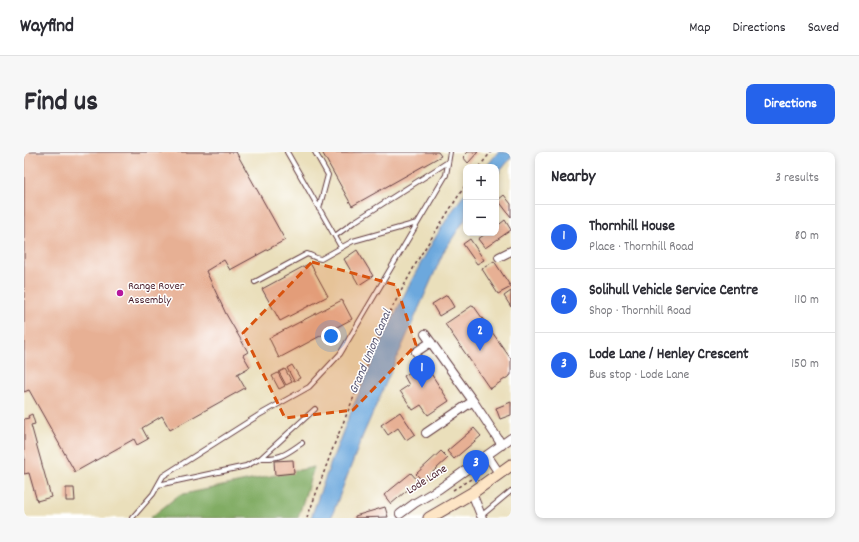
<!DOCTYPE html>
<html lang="en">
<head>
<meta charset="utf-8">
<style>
  body { margin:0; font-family:Dekko,sans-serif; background:#f7f7f7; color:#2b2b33 }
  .controls { position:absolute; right:12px; top:12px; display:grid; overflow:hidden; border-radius:8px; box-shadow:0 2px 6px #0003 }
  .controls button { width:36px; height:36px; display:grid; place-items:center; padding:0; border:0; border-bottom:1px solid #e1e1e2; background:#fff; color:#2b2b33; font:20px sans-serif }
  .you { position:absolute; left:307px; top:184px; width:14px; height:14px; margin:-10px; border:3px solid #fff; border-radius:50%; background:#1a73e8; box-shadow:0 0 0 6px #1a73e833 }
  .badge { display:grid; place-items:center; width:26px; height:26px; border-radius:50%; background:#2563eb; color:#fff; font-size:13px; font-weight:700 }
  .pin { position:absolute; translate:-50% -33px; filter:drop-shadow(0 1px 2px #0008) }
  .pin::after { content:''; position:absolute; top:21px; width:14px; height:12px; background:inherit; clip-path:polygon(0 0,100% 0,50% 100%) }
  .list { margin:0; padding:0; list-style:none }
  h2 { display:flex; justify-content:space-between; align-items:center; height:52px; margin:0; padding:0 16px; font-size:17px }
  h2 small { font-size:13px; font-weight:400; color:#7c7c81 }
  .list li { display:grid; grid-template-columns:26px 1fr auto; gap:12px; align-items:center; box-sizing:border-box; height:64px; padding:0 16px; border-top:1px solid #e1e1e2 }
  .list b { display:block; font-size:15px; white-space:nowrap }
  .list p { margin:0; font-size:13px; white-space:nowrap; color:#7c7c81 }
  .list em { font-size:13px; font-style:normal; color:#7c7c81 }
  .map { position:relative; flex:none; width:487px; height:366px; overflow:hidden; border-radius:8px }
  header { display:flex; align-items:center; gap:24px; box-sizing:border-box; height:56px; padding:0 20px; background:#fff; border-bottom:1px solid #e1e1e2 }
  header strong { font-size:19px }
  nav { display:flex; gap:22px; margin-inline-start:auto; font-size:14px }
  .intro { display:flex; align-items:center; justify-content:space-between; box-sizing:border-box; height:96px; padding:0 24px }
  h1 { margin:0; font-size:28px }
  .button { padding:10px 18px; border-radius:8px; background:#2563eb; color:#fff; font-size:14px; font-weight:700 }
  main { display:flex; gap:24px; padding:0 24px }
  aside { flex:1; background:#fff; border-radius:8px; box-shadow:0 2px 6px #0003 }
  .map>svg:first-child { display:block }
  .forest { fill:#81ac63; stroke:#666647 }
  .water { fill:#6ca8dd; stroke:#5b6484 }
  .building { fill:#e7b094 }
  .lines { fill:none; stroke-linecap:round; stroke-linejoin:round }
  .lane-casing { stroke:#623c41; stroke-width:6 }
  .street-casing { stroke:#623c41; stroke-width:10 }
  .secondary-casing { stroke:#623c41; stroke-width:13 }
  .path { stroke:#623c41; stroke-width:1.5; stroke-dasharray:3 3; stroke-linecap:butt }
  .lane { stroke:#fff; stroke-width:4 }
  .street { stroke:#fff; stroke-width:8 }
  .secondary { stroke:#fde5c5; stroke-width:11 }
  .marked { fill:#d8530f; fill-opacity:0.2; stroke:#d8530f; stroke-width:3; stroke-dasharray:8 5; stroke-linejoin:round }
  .poi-dot { fill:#b5179e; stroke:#fff; stroke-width:1.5 }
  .labels { text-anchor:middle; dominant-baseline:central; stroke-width:3; stroke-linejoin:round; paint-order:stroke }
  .poi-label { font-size:12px; fill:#4a1f2b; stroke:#fff; text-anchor:start }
  .street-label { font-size:12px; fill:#4a1f2b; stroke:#fff }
  .water-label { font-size:13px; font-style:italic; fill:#585672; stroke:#fff }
</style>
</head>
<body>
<header>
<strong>Wayfind</strong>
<nav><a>Map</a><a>Directions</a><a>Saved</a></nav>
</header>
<div class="intro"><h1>Find us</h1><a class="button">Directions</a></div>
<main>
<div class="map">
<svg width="487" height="366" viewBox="0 0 487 366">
  <rect width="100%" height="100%" fill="#fff"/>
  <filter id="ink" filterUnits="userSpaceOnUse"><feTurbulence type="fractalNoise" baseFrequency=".025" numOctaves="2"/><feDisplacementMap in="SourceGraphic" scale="8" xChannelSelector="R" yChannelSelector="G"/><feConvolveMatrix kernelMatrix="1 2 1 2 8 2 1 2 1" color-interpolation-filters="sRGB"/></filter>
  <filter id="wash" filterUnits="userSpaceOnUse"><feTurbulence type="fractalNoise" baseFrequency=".012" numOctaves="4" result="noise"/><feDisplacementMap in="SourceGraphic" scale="16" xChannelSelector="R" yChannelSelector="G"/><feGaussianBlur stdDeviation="0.9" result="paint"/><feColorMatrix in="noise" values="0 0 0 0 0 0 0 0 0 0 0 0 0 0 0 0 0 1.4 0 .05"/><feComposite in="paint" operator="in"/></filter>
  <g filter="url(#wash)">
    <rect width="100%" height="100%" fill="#eadfbb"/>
    <path class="forest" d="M290,315L274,366H126L155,343Z"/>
    <path class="water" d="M474,0H487V6L472,24V15H462Z
      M442,40V66L420,99L339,283L307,366H287C308,305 332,244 360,185C383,136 409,83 442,40Z"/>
    <g id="blocks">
      <path class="building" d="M0,0H212L261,88L206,118L200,108L182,119L202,162L224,200L219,203L226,215L213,222L221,236L146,278L138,264L118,276L124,287L113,293L110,287L51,320L5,238L0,240Z
        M298,0H414L417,4L328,54Z
        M444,0H454L444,11L439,5Z
        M480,43L487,52V65L474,48Z
        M481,68L487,78L461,96L454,87L463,81H472V75Z
        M446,87L460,108L453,112L439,92Z
        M333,98L349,124L335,133L320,107Z
        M470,109L487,135L474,142L458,117Z
        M286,111L304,144L256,169L238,137Z
        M487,139V155L480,144Z
        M423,143L430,155L415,164L408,152Z
        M318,148L328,167L255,206L245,186Z
        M449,153L487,207V223L466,237L421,172Z
        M400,211L425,249L404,263L397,253L389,258L376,239L385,233L380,224Z
        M268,213L276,226L270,229L263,216Z
        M261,217L268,230L262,233L255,220Z
        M254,221L261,234L255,237L248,224Z
        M487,250V263L476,267L472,256Z
        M376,260L391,282L382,288L374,276L364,283L357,273Z
        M8,262L11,272L7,273L27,345L13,349L5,321L0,322V307H1L0,302V267L5,266L4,264Z
        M450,276L457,284L430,307L423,299Z
        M417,299L424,306L399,329L392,322Z
        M269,308L270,321L251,323L250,309Z
        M387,321L394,329L367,352L360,343Z
        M42,336H50L51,349H42Z
        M361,355L364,365L331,366V364Z"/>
    </g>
  </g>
  <g filter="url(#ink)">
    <use href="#blocks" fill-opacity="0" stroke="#623c41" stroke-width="1"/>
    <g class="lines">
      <defs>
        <path id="lane" d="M263,0L317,95
          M291,0L304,23L295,57
          M311,84L330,70L424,10
          M231,130L283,102C288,103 291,107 297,107L329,89L393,71
          M237,306C257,307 262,302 278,291
          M134,333L222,314L237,306L291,257
          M457,364L487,339
          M108,366L129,342L139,324L235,263L285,235L316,202L422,23L426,0"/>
        <path id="street" d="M475,105L487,99
          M401,182L449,249L478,293
          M392,200L407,190
          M402,281L449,249
          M463,303L475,321
          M448,341L458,366
          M376,362L391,351L415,337L487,286"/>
        <path id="secondary" d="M405,366L448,341L487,313"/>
      </defs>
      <use href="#lane" class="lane-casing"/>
      <use href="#street" class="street-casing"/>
      <use href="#secondary" class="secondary-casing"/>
      <path class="path" d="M455,15L467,0
        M429,338L460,319
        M283,366L310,293L362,167L396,104L442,32"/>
      <use href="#lane" class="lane"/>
      <use href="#street" class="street"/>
      <use href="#secondary" class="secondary"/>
    </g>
  </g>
  <path class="marked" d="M288,110L372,133L392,193L329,258L261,266L219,181Z"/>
  <circle class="poi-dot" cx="96" cy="141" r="4"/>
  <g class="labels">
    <g class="poi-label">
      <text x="104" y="134">Range Rover<tspan x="104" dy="14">Assembly</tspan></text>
    </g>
    <g class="street-label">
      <text transform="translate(403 328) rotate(-32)">Lode Lane</text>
    </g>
    <g class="water-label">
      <text transform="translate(347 200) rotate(-67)">Grand Union Canal</text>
    </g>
  </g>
</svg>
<div class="controls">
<button>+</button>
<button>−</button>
</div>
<div class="you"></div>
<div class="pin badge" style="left:398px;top:236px">1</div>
<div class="pin badge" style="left:456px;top:199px">2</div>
<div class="pin badge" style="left:452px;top:331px">3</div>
</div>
<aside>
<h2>Nearby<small>3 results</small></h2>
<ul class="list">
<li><span class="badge">1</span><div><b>Thornhill House</b><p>Place · Thornhill Road</p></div><em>80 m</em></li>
<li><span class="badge">2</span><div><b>Solihull Vehicle Service Centre</b><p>Shop · Thornhill Road</p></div><em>110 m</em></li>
<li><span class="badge">3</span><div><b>Lode Lane / Henley Crescent</b><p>Bus stop · Lode Lane</p></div><em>150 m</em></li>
</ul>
</aside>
</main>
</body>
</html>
